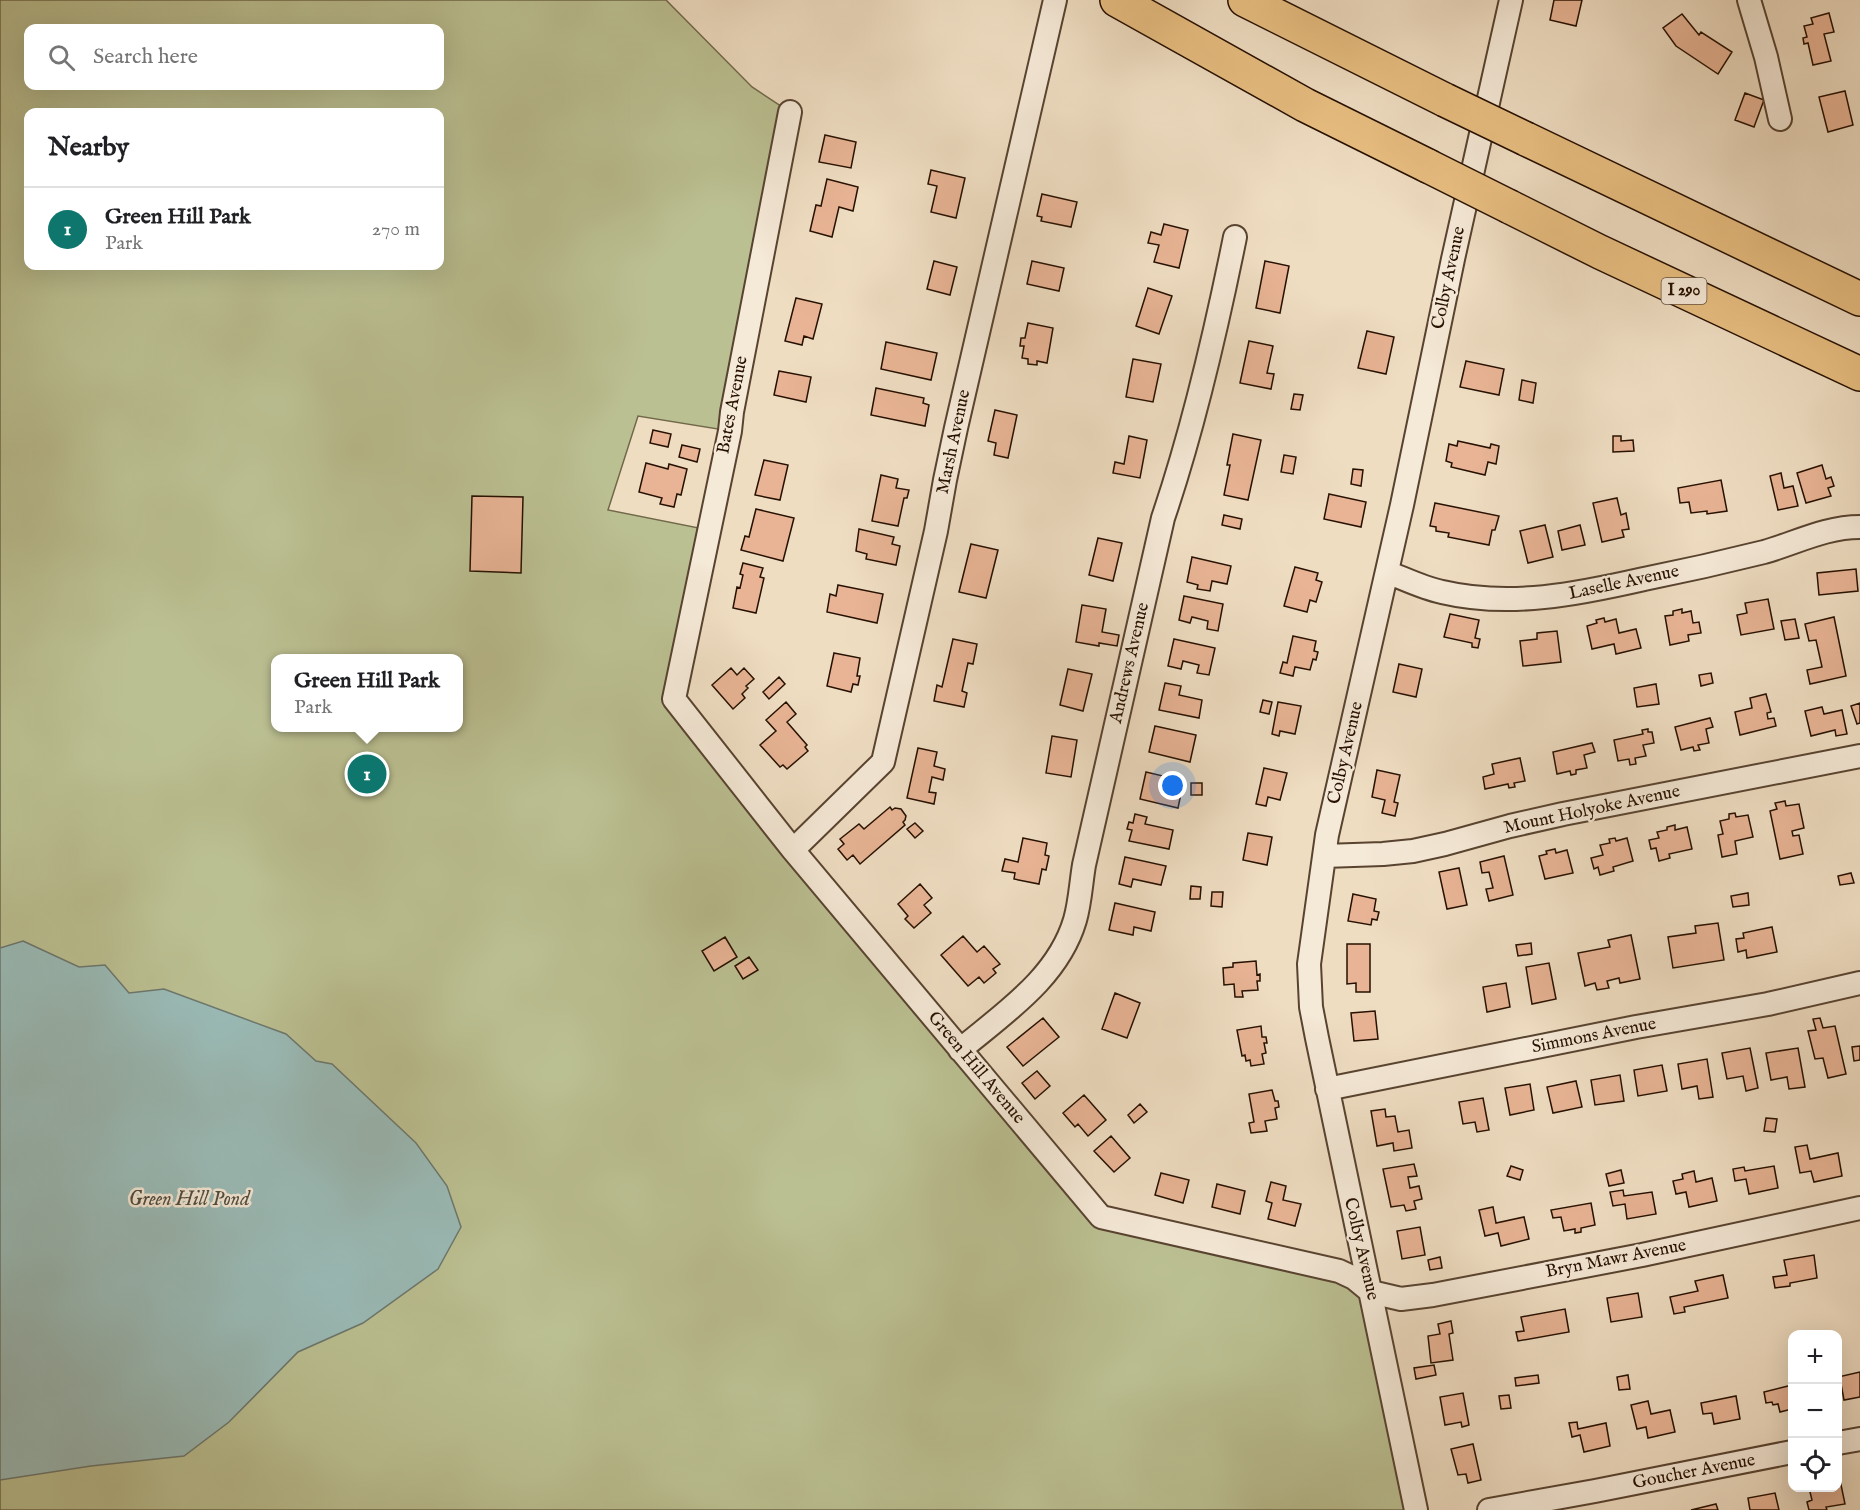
<!DOCTYPE html>
<html lang="en">
<head>
<meta charset="utf-8">
<style>
  body { margin:0; font-family:"IM FELL English",serif; background:#f2f2f2; color:#202124 }
  .controls { position:absolute; right:18px; bottom:18px; display:grid; overflow:hidden; border-radius:12px; box-shadow:0 6px 24px #0002 }
  .controls button { width:54px; height:54px; display:grid; place-items:center; padding:0; border:0; border-bottom:2px solid #e0e0e0; background:#fff; color:#202124; font:30px sans-serif }
  .you { position:absolute; left:1173px; top:786px; width:21px; height:21px; margin:-15px; border:4px solid #fff; border-radius:50%; background:#1a73e8; box-shadow:0 0 0 9px #1a73e833 }
  .badge { display:grid; place-items:center; width:39px; height:39px; border-radius:50%; background:#0f766e; color:#fff; font-size:20px; font-weight:700 }
  .pin { position:absolute; translate:-50% -50%; border:3px solid #fff; box-shadow:0 2px 6px #0006 }
  .popup { position:absolute; left:271px; top:654px; width:192px; height:78px; box-sizing:border-box; display:grid; place-content:center; border-radius:12px; background:#fff; filter:drop-shadow(0 2px 4px #0005); font-size:20px; white-space:nowrap; color:#757577 }
  .popup b { font-size:22px; color:#202124 }
  .popup::after { content:''; position:absolute; left:50%; top:100%; margin-left:-12px; border:12px solid transparent; border-top-color:#fff }
  .list { margin:0; padding:0; list-style:none }
  h2 { display:flex; justify-content:space-between; align-items:center; height:78px; margin:0; padding:0 24px; font-size:26px }
  h2 small { font-size:20px; font-weight:400; color:#757577 }
  .list li { display:grid; grid-template-columns:39px 1fr auto; gap:18px; align-items:center; box-sizing:border-box; height:84px; padding:0 24px; border-top:2px solid #e0e0e0 }
  .list b { display:block; font-size:22px; white-space:nowrap }
  .list p { margin:0; font-size:20px; white-space:nowrap; color:#757577 }
  .list em { font-size:20px; font-style:normal; color:#757577 }
  .icon { flex:none; width:33px; height:33px; fill:none; stroke:currentColor; stroke-width:2; stroke-linecap:round; stroke-linejoin:round }
  .map { position:relative; flex:none; width:1860px; height:1510px; overflow:hidden }
  .search { position:absolute; background:#fff; box-shadow:0 6px 24px #0002; left:24px; top:24px; width:420px; height:66px; display:flex; align-items:center; gap:15px; box-sizing:border-box; padding:0 21px; border-radius:12px; color:#757577; font-size:22px }
  .panel { position:absolute; background:#fff; box-shadow:0 6px 24px #0002; left:24px; top:108px; width:420px; height:162px; border-radius:12px }
  .map>svg:first-child { display:block }
  .green { fill:#bbc092; stroke:#706849; stroke-width:1.5; fill-rule:evenodd }
  .water { fill:#9abbb7; stroke:#6c776e; stroke-width:1.5 }
  .building { fill:#e8b495; stroke:#261000; stroke-width:1.5 }
  .lines { fill:none; stroke-linecap:round; stroke-linejoin:round }
  .street-casing { stroke:#584330; stroke-width:26 }
  .highway-casing { stroke:#261000; stroke-width:36 }
  .street { stroke:#f5e9d7; stroke-width:22 }
  .highway { stroke:#e8be81; stroke-width:33 }
  .highway-bridge-casing { stroke:#261000; stroke-width:36; stroke-linecap:butt }
  .highway-bridge { stroke:#e8be81; stroke-width:33 }
  .labels { text-anchor:middle; dominant-baseline:central; stroke-width:5; stroke-linejoin:round; paint-order:stroke }
  .shield { fill:#f5e9d7; stroke:#645140; stroke-width:1.5 }
  .shield-label { font-size:16px; font-weight:bold; fill:#261000 }
  .street-label { font-size:18px; fill:#261000; stroke:#f5e9d7 }
  .water-label { font-size:20px; font-style:italic; fill:#4f4c40; stroke:#f5e9d7 }
</style>
</head>
<body>
<div class="map">
<svg width="1860" height="1510" viewBox="0 0 1860 1510">
  <rect width="100%" height="100%" fill="#efddc2"/>
  <filter id="stains"><feTurbulence type="fractalNoise" baseFrequency=".00333" numOctaves="4"/><feColorMatrix values="0 0 0 0 .2 0 0 0 0 .09 0 0 0 0 .02 0 0 0 .5 -.17"/></filter>
  <radialGradient id="worn" r=".72"><stop offset=".6" stop-color="#630" stop-opacity="0"/><stop offset="1" stop-color="#630" stop-opacity=".3"/></radialGradient>
  <path class="green" d="M0,0H666L752,87L790,112L730,431L638,416L608,510L709,530L674,699L1101,1217L1339,1271L1371,1292L1416,1510H0ZM28,28H440V86H28ZM28,112H440V266H28ZM276,658H458V728H276Z"/>
  <path class="water" d="M23,941L79,967L105,965L129,993L164,989L286,1034L316,1061L332,1064L416,1143L447,1186L461,1227L438,1269L363,1323L298,1352L229,1422L184,1456L91,1466L0,1480V948Z"/>
  <path class="building" d="M1554,0H1582L1576,26L1550,20Z
    M1829,13L1834,32L1824,34L1831,61L1813,65L1808,43L1804,44L1803,38L1807,37L1804,26L1813,24L1811,18Z
    M1682,14L1699,35L1701,32L1732,52L1718,74L1676,46L1663,28Z
    M1845,91L1853,125L1828,132L1819,97Z
    M1745,93L1764,100L1754,127L1735,120Z
    M825,135L856,142L851,168L819,162Z
    M931,170L965,178L956,218L931,212L937,186L928,184Z
    M827,179L858,187L853,211L839,207L832,237L810,231L816,205L821,206Z
    M1042,194L1077,202L1071,227L1041,221L1042,217L1037,216Z
    M1164,224L1188,230L1179,268L1154,262L1159,245L1148,243L1151,232L1161,235Z
    M934,261L957,267L950,295L927,289Z
    M1032,261L1064,268L1059,291L1027,284Z
    M1265,261L1289,266L1280,313L1256,308Z
    M1148,288L1172,296L1159,334L1136,326Z
    M796,298L822,304L813,339L804,336L802,345L785,341Z
    M1028,323L1053,328L1047,363L1037,361V365L1028,364V359L1022,358L1024,346H1020L1021,338H1025Z
    M1367,331L1394,337L1386,374L1358,368Z
    M1249,341L1273,346L1267,373L1274,374L1271,389L1240,383Z
    M886,342L937,353L931,380L881,369Z
    M1133,359L1161,364L1153,402L1126,397Z
    M1466,361L1504,369L1499,395L1460,387Z
    M779,371L811,377L806,402L774,395Z
    M1522,380L1536,383L1533,403L1519,400Z
    M876,388L924,398L923,403L929,405L925,426L871,415Z
    M1294,394L1303,395L1300,410L1291,409Z
    M995,410L1017,415L1008,458L994,455L996,443L988,441Z
    M653,430L671,434L668,447L650,443Z
    M1233,434L1261,440L1248,500L1224,495L1230,465H1227Z
    M1129,436L1147,440L1140,478L1113,473L1115,462L1124,464Z
    M1613,436H1621V441L1633,440L1634,451L1613,452Z
    M1458,441L1490,448L1491,444L1499,446L1496,464L1488,462L1485,475L1451,467L1452,463L1446,461L1449,444L1457,446Z
    M682,445L700,449L697,462L679,457Z
    M1284,455L1296,457L1293,474L1281,472Z
    M764,460L788,465L780,500L755,495Z
    M646,463L668,469L669,464L687,469L681,495L677,494L674,507L660,504L662,498L639,492Z
    M1822,465L1826,479L1831,477L1834,486L1828,488L1831,496L1806,503L1797,473Z
    M1353,469L1363,470L1361,486L1351,484Z
    M1781,473L1784,488L1793,486L1798,506L1778,510L1770,476Z
    M881,475L898,479L896,488L909,490L907,498H904L898,526L872,521Z
    M1721,480L1727,511L1707,514V511L1691,513L1689,502L1680,503L1678,488Z
    M1329,494L1366,502L1361,527L1324,519Z
    M472,496L523,497L521,573L470,571Z
    M1617,498L1621,515L1626,513L1629,529L1622,530L1624,537L1602,542L1593,503Z
    M1435,503L1499,516L1495,530H1492L1489,545L1448,537L1449,533L1436,531V527L1430,526Z
    M756,509L794,518L783,561L741,550L745,536L749,537Z
    M1224,515L1242,519L1240,529L1222,525Z
    M1545,525L1553,557L1528,563L1520,531Z
    M1580,525L1585,545L1562,550L1558,531Z
    M859,529L894,537L892,544L900,546L896,565L866,559L867,554L856,551Z
    M1098,538L1122,543L1113,581L1089,575Z
    M971,544L998,550L986,598L959,592Z
    M1192,557L1231,566L1227,584L1212,581L1210,591L1197,589L1198,585L1187,582Z
    M743,563L763,568L760,577L764,578L756,613L733,608L737,587L740,588L743,575L740,574Z
    M1295,567L1318,573L1316,580L1322,582L1316,602L1310,600L1307,612L1284,606Z
    M1856,569L1858,591L1819,595L1817,573Z
    M838,585L883,594L877,623L827,612L830,594L836,596Z
    M1184,596L1223,604L1218,631L1207,629L1208,621L1192,617L1190,623L1179,620Z
    M1768,599L1774,629L1741,635L1737,615L1747,613L1745,603Z
    M1082,605L1106,609L1102,632L1119,635L1117,646L1099,643V646L1076,642Z
    M1682,609V613L1691,611L1693,623L1699,622L1701,633L1688,635L1689,641L1670,645L1665,616L1673,615V611Z
    M1450,614L1479,620L1475,638L1480,639L1478,648L1472,647V643L1444,637Z
    M1834,617L1846,676L1810,684L1807,670L1822,667L1816,640L1809,641L1805,624Z
    M1604,618L1605,622L1616,619L1619,633L1636,629L1641,648L1616,654L1614,644L1592,649L1587,626L1597,623L1596,620Z
    M1795,619L1799,638L1785,640L1781,621Z
    M1557,631L1561,662L1523,666L1520,641L1537,639V633Z
    M1293,636L1316,641L1314,651L1318,652L1316,660L1313,659L1310,670L1295,667L1293,676L1280,673L1283,662L1287,663Z
    M953,639L977,644L973,664L968,663L962,691L967,693L964,707L934,701L937,685L942,687Z
    M1174,639L1215,648L1209,675L1197,673L1199,665L1183,661L1181,669L1168,666Z
    M834,653L860,658L857,676H860L858,685L853,684L851,692L827,686Z
    M1399,664L1422,669L1416,697L1393,692Z
    M731,668L737,675L744,668L754,679L746,686L748,688L742,694L745,698L733,709L712,685Z
    M1068,669L1092,674L1083,711L1060,705Z
    M1711,673L1713,683L1701,686L1699,675Z
    M779,677L785,684L769,699L763,692Z
    M1165,683L1181,686L1179,695L1202,700L1199,718L1159,710Z
    M1656,684L1659,704L1637,707L1634,688Z
    M1766,694L1771,712L1767,713L1768,719L1774,718L1776,726L1740,735L1735,712L1752,708L1750,698Z
    M1263,700L1272,702L1269,714L1260,712Z
    M786,702L796,714L787,722L807,745L805,747L808,751L787,769L783,765L780,767L760,745L776,731L766,720Z
    M1278,702L1301,706L1295,734L1280,731L1279,736L1272,734Z
    M1860,703V723L1857,724L1851,706Z
    M1822,707L1824,714L1842,710L1847,734L1836,736L1835,730L1811,736L1805,711Z
    M1710,718L1713,727L1706,729L1709,743L1698,745L1700,750L1694,751L1693,747L1681,750L1675,727Z
    M1155,726L1196,735L1190,762L1149,752Z
    M1648,729V732H1652L1654,743L1643,745L1646,756L1635,758L1636,764L1630,765L1629,759L1618,761L1614,740L1643,734L1642,730Z
    M1052,736L1077,740L1071,777L1046,773Z
    M1592,743L1595,752L1584,755L1587,768L1576,770V774L1571,775L1570,771L1557,774L1553,752Z
    M918,748L937,752L934,766L945,769L943,780L932,777L929,792L936,793L934,804L907,798Z
    M1520,758L1525,781L1514,783L1515,787L1509,788L1508,784L1485,789L1483,777L1494,774L1492,764Z
    M1264,768L1287,773L1280,800L1268,797L1266,806L1256,804Z
    M1377,770L1400,775L1394,802L1398,803L1395,816L1382,813L1385,800L1372,797Z
    M1146,772L1163,776L1162,784L1182,789L1178,808L1140,799Z
    M1191,783H1202V795H1191Z
    M1785,801L1786,806L1799,804L1804,828L1792,831L1793,836L1799,835L1803,854L1780,859L1770,811L1777,809L1775,803Z
    M890,807L892,810L895,808L901,809L906,816L905,820L903,822L905,825L860,864L853,855L847,860L838,849L844,844L840,839L859,824L864,829Z
    M1735,813L1736,817L1748,815L1753,837L1735,841L1737,854L1722,857L1718,835L1723,834L1720,821L1729,819V814Z
    M1135,814L1147,817L1145,824L1173,830L1169,849L1129,841L1132,830L1127,829L1129,822L1133,823Z
    M915,823L923,831L915,838L907,829Z
    M1675,825V830L1687,827L1692,849L1669,854L1670,858L1659,861L1656,848L1651,849L1649,840L1659,838L1657,832L1667,830V827Z
    M1248,833L1272,837L1267,865L1243,860Z
    M1023,838L1047,843L1045,855L1049,856L1046,870L1042,869L1039,884L1014,879L1015,873L1002,871L1005,859L1018,862Z
    M1615,838L1616,841L1627,838L1633,861L1613,867L1614,871L1600,875L1598,867L1594,869L1591,858L1603,855L1600,845L1610,843L1609,839Z
    M1555,849L1556,853L1567,850L1573,873L1545,879L1539,856L1547,854L1546,851Z
    M1504,856L1513,895L1489,901L1486,889L1493,888L1489,872L1482,873L1480,862Z
    M1125,857L1166,866L1161,885L1133,879L1131,887L1119,884Z
    M1459,868L1467,905L1447,909L1439,872Z
    M1851,873L1854,883L1840,885L1838,876Z
    M920,884L932,898L924,905L931,913L914,928L905,919L908,916L898,904Z
    M1191,886L1201,887L1200,899H1190Z
    M1212,892H1223L1222,907L1211,906Z
    M1748,893L1749,905L1733,907L1731,896Z
    M1353,894L1376,899L1374,911L1379,912L1377,920L1372,919L1371,925L1348,921Z
    M1115,903L1155,912L1151,931L1134,927L1133,935L1109,930Z
    M1718,923L1724,960L1673,968L1668,937L1696,933L1695,926Z
    M1772,927L1777,952L1747,958L1746,950L1738,952L1736,939L1744,938L1743,933Z
    M1631,935L1640,979L1620,983L1619,978L1607,981L1609,988L1597,990L1595,983L1585,986L1578,953L1610,947L1608,940Z
    M963,936L977,952L984,946L1000,964L993,969L996,973L984,983L979,977L968,986L941,955Z
    M725,937L737,957L714,971L702,951Z
    M1531,943L1532,954L1518,956L1516,945Z
    M1347,944H1370V992H1356V983L1347,984Z
    M749,957L758,970L743,979L735,966Z
    M1256,961L1257,975L1260,974V981H1257L1258,990L1242,991L1243,997H1235L1234,984L1224,985L1223,968L1233,967V963Z
    M1549,963L1556,999L1532,1004L1526,967Z
    M1506,983L1510,1007L1487,1012L1483,987Z
    M1115,993L1140,1003L1127,1038L1102,1029Z
    M1375,1011L1378,1039L1354,1041L1351,1013Z
    M1043,1018L1059,1037L1023,1066L1007,1047Z
    M1820,1018L1823,1028L1835,1026L1846,1074L1828,1078L1823,1058L1815,1059L1808,1031L1816,1030L1813,1019Z
    M1261,1026L1262,1037H1266L1267,1043H1264L1266,1053L1262,1054L1264,1064L1251,1066L1250,1060L1246,1061L1245,1055L1242,1056L1237,1030Z
    M1860,1046V1060L1854,1061L1852,1047Z
    M1750,1048L1758,1088L1746,1091L1743,1076L1727,1079L1722,1053Z
    M1798,1048L1805,1087L1789,1089L1787,1077L1771,1080L1766,1053Z
    M1707,1059L1713,1097L1699,1099L1697,1086L1682,1089L1678,1064Z
    M1662,1065L1667,1091L1638,1096L1634,1070Z
    M1037,1071L1050,1086L1035,1099L1022,1083Z
    M1620,1075L1624,1101L1595,1105L1591,1080Z
    M1576,1081L1582,1107L1553,1113L1547,1087Z
    M1530,1084L1534,1110L1510,1115L1505,1088Z
    M1272,1090L1275,1101H1278L1279,1107L1275,1108L1277,1119L1265,1121L1267,1131L1251,1133L1249,1123L1254,1122L1249,1094Z
    M1084,1095L1106,1120L1088,1136L1078,1124L1075,1127L1063,1113Z
    M1483,1098L1489,1130L1477,1132L1475,1122L1463,1124L1459,1102Z
    M1140,1104L1147,1112L1134,1123L1128,1115Z
    M1385,1109L1386,1117L1395,1116L1398,1132L1409,1130L1412,1148L1394,1151L1393,1143L1377,1146L1371,1111Z
    M1766,1118L1777,1119L1775,1132L1764,1131Z
    M1111,1136L1130,1158L1114,1172L1094,1151Z
    M1807,1145L1810,1159L1838,1153L1842,1176L1814,1182L1811,1171L1800,1173L1795,1147Z
    M1414,1164L1417,1176L1408,1177L1410,1188L1419,1186L1422,1199L1414,1201L1416,1209L1406,1211L1404,1205L1391,1207L1383,1169Z
    M1511,1166L1523,1170L1520,1180L1507,1176Z
    M1774,1166L1778,1188L1749,1194L1746,1179L1735,1181L1733,1169L1744,1167L1745,1171Z
    M1621,1170L1624,1183L1609,1186L1606,1174Z
    M1694,1171L1696,1182L1712,1178L1717,1201L1689,1207L1686,1192L1676,1194L1673,1181L1683,1179L1682,1174Z
    M1161,1173L1189,1180L1183,1203L1155,1195Z
    M1271,1182L1286,1186L1283,1200L1301,1204L1295,1226L1268,1219L1272,1203L1266,1201Z
    M1217,1184L1245,1191L1240,1214L1212,1207Z
    M1623,1190L1624,1196L1652,1192L1656,1214L1627,1219L1625,1204L1613,1206L1610,1192Z
    M1591,1203L1595,1225L1581,1228V1232L1575,1233V1229L1564,1231L1561,1217L1553,1218L1551,1210Z
    M1493,1207L1496,1223L1524,1217L1529,1239L1501,1246L1498,1233L1485,1236L1479,1210Z
    M1420,1227L1425,1255L1402,1259L1397,1231Z
    M1814,1255L1817,1278L1790,1283V1286L1775,1288L1773,1277L1787,1275L1784,1260Z
    M1440,1257L1442,1268L1430,1270L1428,1260Z
    M1723,1275L1728,1298L1684,1307L1685,1312L1674,1314L1670,1297L1698,1291L1695,1281Z
    M1638,1293L1642,1317L1611,1322L1607,1298Z
    M1565,1309L1569,1332L1518,1341L1516,1332L1524,1331L1521,1317Z
    M1451,1321L1453,1333L1449,1334L1453,1360L1431,1363L1428,1336L1440,1334L1438,1324Z
    M1434,1365L1436,1375L1416,1379L1414,1368Z
    M1860,1372V1397L1844,1400L1841,1384L1838,1385V1377Z
    M1538,1375L1539,1383L1516,1386L1515,1378Z
    M1628,1375L1630,1389L1619,1390L1617,1377Z
    M1792,1385V1409L1780,1412L1778,1404L1773,1405L1772,1402L1766,1403L1764,1392Z
    M1463,1393L1469,1425L1462,1427L1461,1422L1445,1425L1440,1397Z
    M1509,1395L1511,1408L1501,1409L1499,1396Z
    M1736,1396L1740,1419L1714,1424L1712,1413L1703,1414L1701,1403Z
    M1648,1401L1651,1414L1670,1410L1675,1432L1648,1438L1646,1427L1637,1429L1631,1405Z
    M1577,1422L1578,1429L1606,1423L1610,1446L1584,1452L1580,1435L1572,1437L1569,1423Z
    M1473,1444L1481,1480L1468,1483L1466,1474L1458,1475L1451,1449Z
    M1840,1480L1845,1504L1826,1507L1827,1510H1809L1807,1502L1812,1500L1809,1488H1838V1481Z
    M1775,1493L1779,1510H1750L1748,1498Z
    M1716,1504L1718,1510H1691Z"/>
  <g class="lines">
    <defs>
      <path id="street" d="M1749,0L1766,57L1780,119
        M790,112L732,412L730,431L674,699L793,850L1101,1217L1339,1271L1354,1278L1371,1292L1401,1299L1433,1295L1642,1255L1860,1208
        M1387,572C1405,579 1423,588 1442,592C1510,608 1578,594 1644,579C1684,571 1724,562 1764,552C1796,543 1825,527 1860,527
        M793,850L883,762L936,531L945,480L956,428L1055,0
        M1324,856L1383,854L1413,851L1445,844L1510,826L1563,814L1860,756
        M960,1050C1004,1013 1058,978 1075,920C1080,903 1081,883 1084,865L1163,518C1194,427 1216,331 1235,237
        M1327,1089L1636,1027L1768,1004L1860,983
        M1838,1443L1860,1439
        M1416,1510L1317,1038L1311,1007L1309,964L1327,835L1402,505L1453,259L1511,0
        M1489,1510L1595,1491L1792,1452"/>
      <path id="highway" d="M1117,0L1305,105L1428,166
        M1245,0L1445,100
        M1526,139L1860,299
        M1510,207L1600,252L1860,374"/>
    </defs>
    <use href="#street" class="street-casing"/>
    <use href="#highway" class="highway-casing"/>
    <use href="#street" class="street"/>
    <use href="#highway" class="highway"/>
    <defs>
      <path id="highway-bridge" d="M1445,100L1526,139
        M1428,166L1510,207"/>
    </defs>
    <use href="#highway-bridge" class="highway-bridge-casing"/>
    <use href="#highway-bridge" class="highway-bridge"/>
  </g>
  <g class="labels">
    <rect class="shield" x="1661.5" y="278" width="45" height="26" rx="4.5"/>
    <g class="shield-label">
      <text x="1684" y="291">I 290</text>
    </g>
    <g class="street-label">
      <text transform="translate(1449 278) rotate(-78)">Colby Avenue</text>
      <text transform="translate(733 405) rotate(-79)">Bates Avenue</text>
      <text transform="translate(954 442) rotate(-78)">Marsh Avenue</text>
      <text transform="translate(1624 583) rotate(-12)">Laselle Avenue</text>
      <text transform="translate(1130 663) rotate(-77)">Andrews Avenue</text>
      <text transform="translate(1346 753) rotate(-77)">Colby Avenue</text>
      <text transform="translate(1592 810) rotate(-12)">Mount Holyoke Avenue</text>
      <text transform="translate(1594 1036) rotate(-11)">Simmons Avenue</text>
      <text transform="translate(976 1068) rotate(50)">Green Hill Avenue</text>
      <text transform="translate(1361 1249) rotate(77)">Colby Avenue</text>
      <text transform="translate(1616 1259) rotate(-11)">Bryn Mawr Avenue</text>
      <text transform="translate(1694 1472) rotate(-11)">Goucher Avenue</text>
    </g>
    <g class="water-label">
      <text x="189" y="1199">Green Hill Pond</text>
    </g>
  </g>
  <rect width="100%" height="100%" filter="url(#stains)"/>
  <rect width="100%" height="100%" fill="url(#worn)"/>
</svg>
<div class="controls">
<button>+</button>
<button>−</button>
<button><svg class="icon" aria-label="locate" viewBox="0 0 24 24"><circle cx="12" cy="12" r="6"/><path d="M12 2v4M12 18v4M2 12h4M18 12h4"/></svg></button>
</div>
<div class="you"></div>
<div class="pin badge" style="left:367px;top:774px">1</div>
<div class="popup"><b>Green Hill Park</b>Park</div>
<div class="search"><svg class="icon" aria-label="search" viewBox="0 0 24 24"><circle cx="10" cy="10" r="6"/><path d="M15 15l6 6"/></svg>Search here</div>
<section class="panel">
<h2>Nearby<small></small></h2>
<ul class="list">
<li><span class="badge">1</span><div><b>Green Hill Park</b><p>Park</p></div><em>270 m</em></li>
</ul>
</section>
</div>
</body>
</html>
